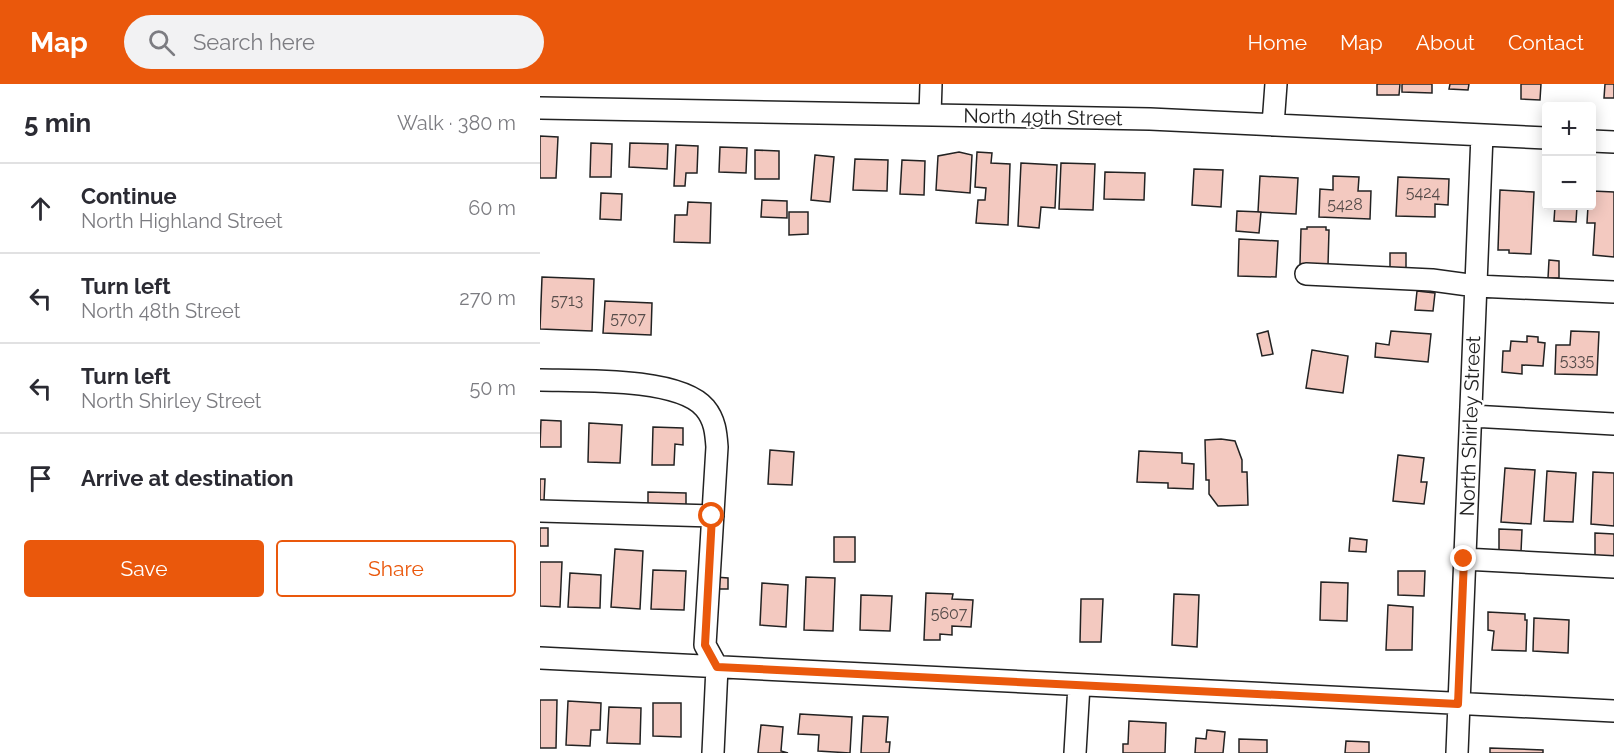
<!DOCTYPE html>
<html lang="en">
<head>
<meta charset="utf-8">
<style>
  body { margin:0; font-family:Raleway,sans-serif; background:#f2f2f3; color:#2b2b33 }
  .controls { position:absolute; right:18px; top:18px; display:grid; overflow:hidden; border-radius:6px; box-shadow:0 3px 15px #0003 }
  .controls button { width:54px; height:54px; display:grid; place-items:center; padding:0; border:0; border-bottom:2px solid #e1e1e2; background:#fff; color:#2b2b33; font:30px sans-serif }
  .stop { position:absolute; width:18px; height:18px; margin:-14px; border:4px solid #ea580c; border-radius:50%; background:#fff }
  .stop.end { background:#ea580c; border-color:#fff; box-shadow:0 2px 6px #0008 }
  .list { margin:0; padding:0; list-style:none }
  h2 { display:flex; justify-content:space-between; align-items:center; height:78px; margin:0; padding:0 24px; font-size:26px }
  h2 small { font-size:20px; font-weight:400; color:#7c7c81 }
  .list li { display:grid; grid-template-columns:39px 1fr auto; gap:18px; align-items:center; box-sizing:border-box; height:90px; padding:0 24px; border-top:2px solid #e1e1e2 }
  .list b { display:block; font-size:22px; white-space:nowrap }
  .list p { margin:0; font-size:20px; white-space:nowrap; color:#7c7c81 }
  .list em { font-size:20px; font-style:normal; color:#7c7c81 }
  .actions { display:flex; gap:12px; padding:18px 24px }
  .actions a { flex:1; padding:14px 0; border:2px solid #ea580c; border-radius:6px; text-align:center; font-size:21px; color:#ea580c }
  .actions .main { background:#ea580c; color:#fff }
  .icon { flex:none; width:33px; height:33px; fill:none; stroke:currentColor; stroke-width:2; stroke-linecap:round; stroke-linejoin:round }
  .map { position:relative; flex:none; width:1074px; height:669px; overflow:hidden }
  header { display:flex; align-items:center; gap:36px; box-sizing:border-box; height:84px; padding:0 30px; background:#ea580c; color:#fff }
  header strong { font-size:28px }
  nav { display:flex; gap:33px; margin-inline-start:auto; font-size:21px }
  .search { width:420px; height:54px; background:#f2f2f3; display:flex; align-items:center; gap:15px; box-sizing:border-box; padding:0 21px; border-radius:33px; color:#7c7c81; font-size:22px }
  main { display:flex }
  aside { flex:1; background:#fff }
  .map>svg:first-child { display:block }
  .building { fill:#f3c9c0; stroke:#222; stroke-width:1.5 }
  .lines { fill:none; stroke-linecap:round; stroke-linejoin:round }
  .minor-casing { stroke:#222; stroke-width:24 }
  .minor { stroke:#fff; stroke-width:21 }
  .route { stroke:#ea580c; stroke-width:8 }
  .labels { text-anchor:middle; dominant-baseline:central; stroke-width:4.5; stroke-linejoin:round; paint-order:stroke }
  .number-label { font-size:16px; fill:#564c4a }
  .street-label { font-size:20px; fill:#222; stroke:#fff }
</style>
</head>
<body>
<header>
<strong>Map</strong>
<div class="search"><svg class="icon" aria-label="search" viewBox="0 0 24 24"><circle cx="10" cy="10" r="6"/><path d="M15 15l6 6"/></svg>Search here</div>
<nav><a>Home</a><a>Map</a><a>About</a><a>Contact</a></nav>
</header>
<main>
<aside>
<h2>5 min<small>Walk · 380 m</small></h2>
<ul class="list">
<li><svg class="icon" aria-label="ahead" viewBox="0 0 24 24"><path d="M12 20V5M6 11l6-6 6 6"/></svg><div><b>Continue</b><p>North Highland Street</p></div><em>60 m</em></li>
<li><svg class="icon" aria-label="left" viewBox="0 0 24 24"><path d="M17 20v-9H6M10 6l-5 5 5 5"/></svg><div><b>Turn left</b><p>North 48th Street</p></div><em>270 m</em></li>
<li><svg class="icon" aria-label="left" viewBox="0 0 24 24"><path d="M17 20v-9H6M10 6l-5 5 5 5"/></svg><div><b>Turn left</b><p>North Shirley Street</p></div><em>50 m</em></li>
<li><svg class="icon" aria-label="arrive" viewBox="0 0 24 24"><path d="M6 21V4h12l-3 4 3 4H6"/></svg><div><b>Arrive at destination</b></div></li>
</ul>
<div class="actions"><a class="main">Save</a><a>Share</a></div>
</aside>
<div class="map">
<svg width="1074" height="669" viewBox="0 0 1074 669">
  <rect width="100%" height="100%" fill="#fff"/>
  <path class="building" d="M837,0H860L859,11H837Z
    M862,0H892V9L862,8Z
    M910,0H929L928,6L909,5Z
    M981,0H1001L1000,16L981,15Z
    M1065,0H1074V14H1064Z
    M0,52L18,53L16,94H0Z
    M51,59L72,60L71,93H50Z
    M90,59L128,60L127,85L89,83Z
    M136,61L158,62L157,89H146L145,102H134Z
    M180,63L207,64L206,89L179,88Z
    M215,66L239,67V95H215Z
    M419,68L432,71L430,109L396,106L398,72Z
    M437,68L452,69L451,79L470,80L468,141L436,139L438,116H445L446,104L435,103Z
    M275,71L294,73L290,118L271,116Z
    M315,75L348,76L347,107L313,106Z
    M362,76L385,77L384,111L360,110Z
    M481,79L517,81L515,124L501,123L499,144L478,142Z
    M521,79L555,80L553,126L519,125Z
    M654,85L683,86L681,123L652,121Z
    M565,88L605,89L604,116L564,115Z
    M720,92L758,94L756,130L718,128Z
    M793,92L819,93L818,107H831L830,135L779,133L780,105L793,106Z
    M858,93L909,95L908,121L895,120V133L856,132Z
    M960,106L994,108L991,170L969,169V166H958Z
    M1052,107L1074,108V173L1053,171L1055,139H1047L1048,122H1052Z
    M61,109L82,110L81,136L60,135Z
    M222,116L247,117V134L221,133Z
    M148,118L171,119L170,159L134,158L135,131H147Z
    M1015,122H1037L1036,138L1014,137Z
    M697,127L721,128L719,149L696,147Z
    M249,128H268V150L249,151Z
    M767,143H786V146H789L788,181L760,180L761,145H767Z
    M699,155L738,157L736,193L698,192Z
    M850,169H866V186H850Z
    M1009,176L1019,177V194H1008Z
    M2,193L54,195L52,247L0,245Z
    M877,207L895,209L893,227L875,226Z
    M65,217L112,219L111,251L63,249Z
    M728,247L733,270L722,272L717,250Z
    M851,247L891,250L888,278L835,273L836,259L849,261Z
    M1031,247L1059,248L1057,291L1015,290L1016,261H1030Z
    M987,252L998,253V258L1005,259L1003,282L982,281V290L962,288L963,267H970L971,257L987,258Z
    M772,266L808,272L803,309L766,304Z
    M1,336L21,337V363H0Z
    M49,339L82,341L80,379L48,378Z
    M113,343L143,344V361L135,360L134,381H112Z
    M681,355L695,357L702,376V388H707L708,421L678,422L669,410V396H666L665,356Z
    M230,366L254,368L252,401L228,400Z
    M599,367L642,369V379L654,380L653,405L628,404V399L597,398Z
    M858,371L884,374L881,398H887L884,420L853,417Z
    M965,384L995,386L991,440L961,438Z
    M1007,387L1036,389L1033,438L1004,437Z
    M1053,388L1074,389V442L1051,440Z
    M0,395H5L4,417H0Z
    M108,408L146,409V423H108Z
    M0,444H8V462H0Z
    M959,445L982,446L981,468L959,467Z
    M1055,449L1074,450V472H1055Z
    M294,453H315V478H294Z
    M810,454L827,456L826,468L809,467Z
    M75,465L103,467L100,525L71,523Z
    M0,478H22L20,523L0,522Z
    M113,486L146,487L144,526L111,525Z
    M858,487H885L884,512L858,511Z
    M30,489L61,491L60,524L28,523Z
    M175,493L188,494V505H175Z
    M266,493L295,494L293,547L264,546Z
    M781,498L808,499L807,537L780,536Z
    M222,499L248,501L246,543L220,541Z
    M386,509L413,510L412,515L433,516L431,543L412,542V551L400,550V556H384Z
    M634,510L659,511L657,563L632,561Z
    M321,511L352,512L350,547L320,546Z
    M541,515H563L561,558H540Z
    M848,521L873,523L872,566H846Z
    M948,528L985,530V536H987L986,567L952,566L954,547L948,546Z
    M994,534L1029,536L1028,569L993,567Z
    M0,616H17L16,664H0Z
    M28,617L61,619L60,646H51L50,662L26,661Z
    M113,619H141V653L113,652Z
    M69,623L101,624L100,660L67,659Z
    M260,630L312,633L310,669L278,667L279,651L258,650Z
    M323,632L348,633L346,658H350L349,669H321Z
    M589,637L626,639L625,669H583V660H588Z
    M221,641L243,643L241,667L248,669H218Z
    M667,646L685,648L683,669H655L656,654L666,655Z
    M699,655L727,656V669H699Z
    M806,657L829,658V669H805Z
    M950,664L1003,666V669H950Z"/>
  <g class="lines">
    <defs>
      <path id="minor" d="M0,24L610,35L1006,54
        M390,31L391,0
        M733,41L736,0
        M1052,57L1074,58
        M766,190L892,196L936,202L1074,208
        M0,296C39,297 139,293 165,324C175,336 176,349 177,363L165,561L177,583L173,669
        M931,332L1074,340
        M0,427L173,432
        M924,475L1074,483
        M0,574L1074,627
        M535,669L539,601
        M917,669L942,51"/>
    </defs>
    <use href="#minor" class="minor-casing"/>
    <use href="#minor" class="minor"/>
  </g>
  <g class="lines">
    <path class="route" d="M172,432L165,561L177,583L918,620L924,475"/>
  </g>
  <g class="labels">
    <g class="number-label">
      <text x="883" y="108">5424</text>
      <text x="805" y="120">5428</text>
      <text x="27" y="216">5713</text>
      <text x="88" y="234">5707</text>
      <text x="1037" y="276">5335</text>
      <text x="409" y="529">5607</text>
    </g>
    <g class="street-label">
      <text transform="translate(503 33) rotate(1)">North 49th Street</text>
      <text transform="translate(930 342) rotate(-88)">North Shirley Street</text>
    </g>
  </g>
</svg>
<div class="controls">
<button>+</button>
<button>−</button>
</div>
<div class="stop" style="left:172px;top:432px"></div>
<div class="stop end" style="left:924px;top:475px"></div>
</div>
</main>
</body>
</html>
